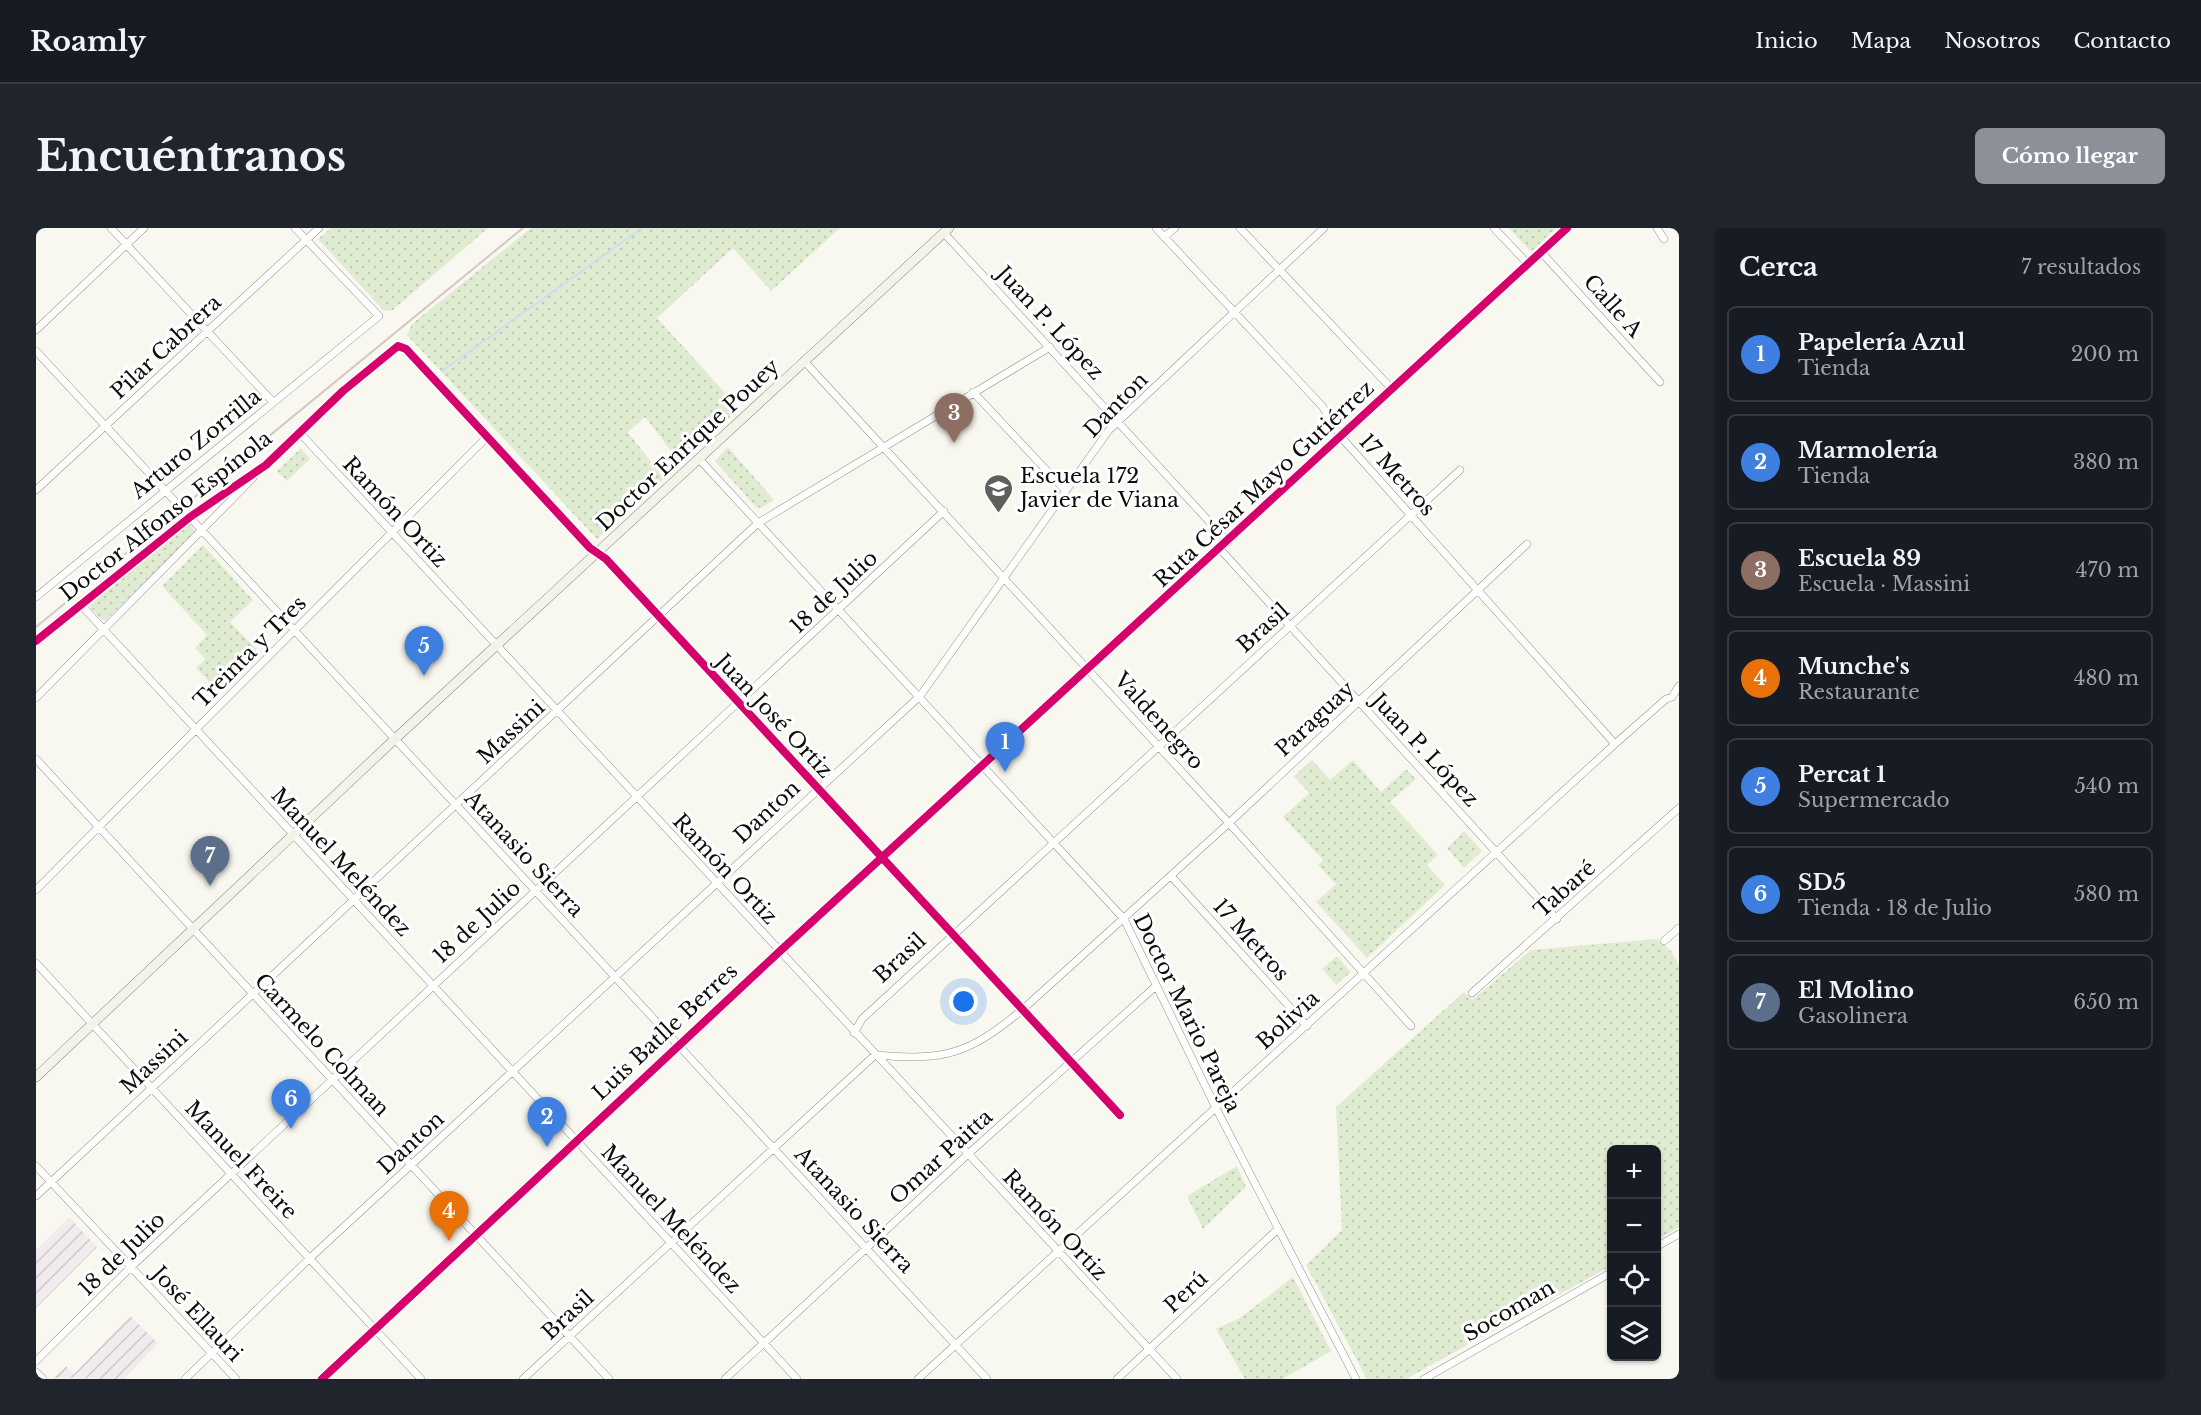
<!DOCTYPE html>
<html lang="es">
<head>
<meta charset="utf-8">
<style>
  body { margin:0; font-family:"Libre Baskerville",serif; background:#20242c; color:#f1f3f6 }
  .controls { position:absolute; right:18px; bottom:18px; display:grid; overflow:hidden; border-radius:9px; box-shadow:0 2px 4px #0004 }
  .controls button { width:54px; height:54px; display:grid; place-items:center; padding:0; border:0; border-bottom:2px solid #363941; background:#171b24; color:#f1f3f6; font:30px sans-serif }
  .you { position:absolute; left:928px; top:774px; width:21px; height:21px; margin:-15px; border:4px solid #fff; border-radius:50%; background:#1a73e8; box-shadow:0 0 0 9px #1a73e833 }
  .badge { display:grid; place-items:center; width:39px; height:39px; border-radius:50%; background:#8c9099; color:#fff; font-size:20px; font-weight:700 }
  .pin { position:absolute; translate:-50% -50px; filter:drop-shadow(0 2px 3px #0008) }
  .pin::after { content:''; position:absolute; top:32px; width:21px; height:18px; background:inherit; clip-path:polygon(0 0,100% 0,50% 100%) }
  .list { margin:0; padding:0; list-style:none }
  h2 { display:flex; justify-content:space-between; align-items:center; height:78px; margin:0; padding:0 24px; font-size:26px }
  h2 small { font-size:20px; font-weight:400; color:#9ea1a6 }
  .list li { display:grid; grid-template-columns:39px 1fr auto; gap:18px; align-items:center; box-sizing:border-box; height:96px; margin:0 12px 12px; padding:0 12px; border:2px solid #363941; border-radius:9px }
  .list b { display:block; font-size:22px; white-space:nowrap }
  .list p { margin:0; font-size:20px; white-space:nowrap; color:#9ea1a6 }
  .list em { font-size:20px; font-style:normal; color:#9ea1a6 }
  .icon { flex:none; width:33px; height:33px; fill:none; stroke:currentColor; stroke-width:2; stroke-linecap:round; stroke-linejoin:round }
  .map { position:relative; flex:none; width:1643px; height:1151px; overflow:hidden; border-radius:9px }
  header { display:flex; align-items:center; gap:36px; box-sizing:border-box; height:84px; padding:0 30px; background:#171b24; border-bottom:2px solid #363941 }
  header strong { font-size:28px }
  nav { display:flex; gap:33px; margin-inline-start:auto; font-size:21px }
  .intro { display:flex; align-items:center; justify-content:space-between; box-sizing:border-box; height:144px; padding:0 36px }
  h1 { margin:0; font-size:42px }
  .button { padding:15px 27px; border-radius:9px; background:#8c9099; color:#fff; font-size:21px; font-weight:700 }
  main { display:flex; gap:36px; padding:0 36px }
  aside { flex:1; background:#171b24; border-radius:9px; box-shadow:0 2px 4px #0004 }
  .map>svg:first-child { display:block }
  .industrial { fill:url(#industrial-furrows) }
  .grass { fill:url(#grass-dots) }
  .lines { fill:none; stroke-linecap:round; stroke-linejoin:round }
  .stream { stroke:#cadfef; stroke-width:2 }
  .street-casing { stroke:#93928f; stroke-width:8 }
  .secondary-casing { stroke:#898985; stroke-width:10 }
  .street { stroke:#fefefd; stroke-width:7 }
  .secondary { stroke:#f3f3e9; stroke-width:9 }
  .rail { stroke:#d4c7c5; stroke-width:2 }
  .cycleway-casing { stroke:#fff; stroke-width:11 }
  .cycleway { stroke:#d6006c; stroke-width:8 }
  .labels { text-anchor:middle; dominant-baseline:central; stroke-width:6; stroke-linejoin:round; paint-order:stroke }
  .street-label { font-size:21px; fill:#0c0c0c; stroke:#fff }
  .poi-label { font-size:21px; fill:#0c0c0c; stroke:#fff; text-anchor:start }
</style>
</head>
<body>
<header>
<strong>Roamly</strong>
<nav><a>Inicio</a><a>Mapa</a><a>Nosotros</a><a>Contacto</a></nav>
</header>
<div class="intro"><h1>Encuéntranos</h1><a class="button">Cómo llegar</a></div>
<main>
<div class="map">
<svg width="1643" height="1151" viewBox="0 0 1643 1151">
  <defs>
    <pattern id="industrial-furrows" width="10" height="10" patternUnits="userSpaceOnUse" patternTransform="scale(1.5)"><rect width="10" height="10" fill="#f1ebed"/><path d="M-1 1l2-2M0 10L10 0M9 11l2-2" fill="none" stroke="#cdc8ca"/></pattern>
    <pattern id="grass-dots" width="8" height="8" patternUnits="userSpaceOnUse" patternTransform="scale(1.5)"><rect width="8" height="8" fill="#e0ecd2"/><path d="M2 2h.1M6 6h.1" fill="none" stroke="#bfc9b3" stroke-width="1.8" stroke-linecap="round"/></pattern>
  </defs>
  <rect width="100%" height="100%" fill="#f9f8f0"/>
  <path class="industrial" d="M33,989L61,1019L0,1080V1022Z
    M94,1088L122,1115L88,1151L18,1150L30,1138L38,1146Z"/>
  <path class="grass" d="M295,0H452L357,82L348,83L282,11Z
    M495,0H804L735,63L697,20L621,90L703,180L645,236L609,189L592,204L628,251L561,311L371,107L376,96Z
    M1473,0H1520L1495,24Z
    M692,219L738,272L725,280L720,279L679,233Z
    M265,220L274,231L251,253L241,243Z
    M153,295L159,304L70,392H66L54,379V375Z
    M167,317L217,372L194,394L223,424L183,464L160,440L169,431L159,420L171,407L126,358Z
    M1276,532L1294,552L1317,532L1345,564L1370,541L1380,551L1354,574L1402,627L1391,637L1409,657L1331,730L1280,674L1300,656L1282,637L1287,632L1247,589L1273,565L1258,548Z
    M1428,603L1446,623L1428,640L1411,620Z
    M1621,711L1635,723L1643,737V999L1621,1012L1620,922H1576L1575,1038L1370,1151H1331L1270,1037L1306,1002L1300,879L1428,764L1436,772L1495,722Z
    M1301,728L1315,744L1300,757L1286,741Z
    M1201,938L1210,959L1167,1001L1151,968Z
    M1257,1049L1295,1123L1247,1151H1209L1180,1101L1204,1090Z"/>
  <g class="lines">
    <path class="stream" d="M406,143L606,0"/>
    <defs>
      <path id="street" d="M75,0L237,174
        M1120,0L1286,178L1305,209L1579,516
        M1204,0L1356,161
        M1458,0L1492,36
        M1621,0L1628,11
        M908,5L1192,314
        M1128,9L1139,0
        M1505,24L1624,154
        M0,102L108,0
        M0,123L951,1151
        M769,134L1193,595L1375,798
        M937,164L1029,262
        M263,204L1141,1151
        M664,232L1088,691L1180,880L1320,1151
        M0,262L283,0
        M1184,321L1521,691
        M0,369L343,88L259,0
        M45,377L761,1151
        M0,413L154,289L230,237L307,163L362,118L370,121L554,320L570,331L1084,887
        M0,470L217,250
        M0,531L573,1151
        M1135,648L1271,798
        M0,662L451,209
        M1628,713L1643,700
        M0,735L385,1151
        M1436,765L1643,580
        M818,805L826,791L1424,242
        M0,938L200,1151
        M0,968L722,295L1014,119
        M1620,1019L1643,1006
        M0,1133L95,1039L908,283
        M0,1144L7,1151
        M149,1151L274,1030L884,468L1073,202L1288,0
        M487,1151L839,827C908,833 932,827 986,782L1193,595L1491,316
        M689,1151L931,927L1120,758
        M882,1151L1579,516L1630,471L1636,469L1643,458
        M1081,1151L1242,1001
        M1388,1151L1576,1044"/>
      <path id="secondary" d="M0,849L360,510L913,0
        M286,1151L743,724L1531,0"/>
    </defs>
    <use href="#street" class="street-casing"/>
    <use href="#secondary" class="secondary-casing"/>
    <use href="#street" class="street"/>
    <use href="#secondary" class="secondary"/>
    <path class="rail" d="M0,399L487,0"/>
    <defs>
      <path id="cycleway" d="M0,413L154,289L230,237L307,163L362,118L370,121L554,320L570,331L1084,887
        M286,1151L743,724L1531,0"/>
    </defs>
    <use href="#cycleway" class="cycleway-casing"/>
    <use href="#cycleway" class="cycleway"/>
  </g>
  <defs>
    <symbol id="school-pin" viewBox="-11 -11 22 30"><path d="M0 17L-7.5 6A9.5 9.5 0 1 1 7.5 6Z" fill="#5f5f5c" stroke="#fff"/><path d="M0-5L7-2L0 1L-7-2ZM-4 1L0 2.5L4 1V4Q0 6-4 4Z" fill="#fff"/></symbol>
  </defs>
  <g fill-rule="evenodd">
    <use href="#school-pin" x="946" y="244" width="33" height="45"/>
  </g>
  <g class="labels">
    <g class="street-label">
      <text transform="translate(1577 78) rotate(48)">Calle A</text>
      <text transform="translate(1014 95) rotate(47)">Juan P. López</text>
      <text transform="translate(130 119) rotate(-43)">Pilar Cabrera</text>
      <text transform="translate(1080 177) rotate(-46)">Danton</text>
      <text transform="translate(160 216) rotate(-39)">Arturo Zorrilla</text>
      <text transform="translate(652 217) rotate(-43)">Doctor Enrique Pouey</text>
      <text transform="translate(1361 247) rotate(48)">17 Metros</text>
      <text transform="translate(1228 256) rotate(-43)">Ruta César Mayo Gutiérrez</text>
      <text transform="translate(359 284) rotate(47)">Ramón Ortiz</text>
      <text transform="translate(130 288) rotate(-38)">Doctor Alfonso Espínola</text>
      <text transform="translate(798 364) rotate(-43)">18 de Julio</text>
      <text transform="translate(1227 400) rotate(-42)">Brasil</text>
      <text transform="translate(214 424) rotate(-45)">Treinta y Tres</text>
      <text transform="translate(738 488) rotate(47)">Juan José Ortiz</text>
      <text transform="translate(1279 491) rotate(-43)">Paraguay</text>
      <text transform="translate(1123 493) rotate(48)">Valdenegro</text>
      <text transform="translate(475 504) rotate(-43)">Massini</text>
      <text transform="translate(1389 522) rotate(47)">Juan P. López</text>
      <text transform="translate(731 584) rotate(-43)">Danton</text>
      <text transform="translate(488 626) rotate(47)">Atanasio Sierra</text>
      <text transform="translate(305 634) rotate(47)">Manuel Meléndez</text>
      <text transform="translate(689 641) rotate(47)">Ramón Ortiz</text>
      <text transform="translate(1529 661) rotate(-42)">Tabaré</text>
      <text transform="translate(441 694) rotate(-43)">18 de Julio</text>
      <text transform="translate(1215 712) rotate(48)">17 Metros</text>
      <text transform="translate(864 730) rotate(-43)">Brasil</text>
      <text transform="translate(1151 785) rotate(64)">Doctor Mario Pareja</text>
      <text transform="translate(1252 792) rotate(-42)">Bolivia</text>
      <text transform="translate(629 804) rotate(-43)">Luis Batlle Berres</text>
      <text transform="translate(286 817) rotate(47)">Carmelo Colman</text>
      <text transform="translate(118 834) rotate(-43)">Massini</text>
      <text transform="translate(375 915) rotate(-43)">Danton</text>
      <text transform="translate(905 929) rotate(-42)">Omar Paitta</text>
      <text transform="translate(205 932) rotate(47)">Manuel Freire</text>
      <text transform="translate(818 982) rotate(47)">Atanasio Sierra</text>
      <text transform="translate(635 991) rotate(47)">Manuel Meléndez</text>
      <text transform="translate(1019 997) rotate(47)">Ramón Ortiz</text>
      <text transform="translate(86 1026) rotate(-44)">18 de Julio</text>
      <text transform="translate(1150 1064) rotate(-43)">Perú</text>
      <text transform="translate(1473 1083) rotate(-30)">Socoman</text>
      <text transform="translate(161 1086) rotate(47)">José Ellauri</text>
      <text transform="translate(532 1087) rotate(-43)">Brasil</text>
    </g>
    <g class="poi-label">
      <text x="984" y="248">Escuela 172<tspan x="984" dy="24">Javier de Viana</tspan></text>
    </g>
  </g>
</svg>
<div class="controls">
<button>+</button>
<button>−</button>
<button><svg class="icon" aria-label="locate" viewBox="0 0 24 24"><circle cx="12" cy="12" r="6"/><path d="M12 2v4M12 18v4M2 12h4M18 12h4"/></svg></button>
<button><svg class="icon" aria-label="layers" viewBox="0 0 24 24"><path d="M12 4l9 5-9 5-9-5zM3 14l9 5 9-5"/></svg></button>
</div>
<div class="you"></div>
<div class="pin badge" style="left:969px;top:544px;background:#3f7fe0">1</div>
<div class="pin badge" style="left:511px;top:919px;background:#3f7fe0">2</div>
<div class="pin badge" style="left:918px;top:215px;background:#8d6e63">3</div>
<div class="pin badge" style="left:413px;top:1013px;background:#e8710a">4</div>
<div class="pin badge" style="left:388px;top:448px;background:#3f7fe0">5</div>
<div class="pin badge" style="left:255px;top:901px;background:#3f7fe0">6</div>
<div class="pin badge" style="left:174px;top:658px;background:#5c6f8a">7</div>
</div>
<aside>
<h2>Cerca<small>7 resultados</small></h2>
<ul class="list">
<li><span class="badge" style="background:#3f7fe0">1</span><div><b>Papelería Azul</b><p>Tienda</p></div><em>200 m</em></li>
<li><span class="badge" style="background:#3f7fe0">2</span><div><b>Marmolería</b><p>Tienda</p></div><em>380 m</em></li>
<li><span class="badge" style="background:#8d6e63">3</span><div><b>Escuela 89</b><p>Escuela · Massini</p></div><em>470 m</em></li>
<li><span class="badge" style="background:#e8710a">4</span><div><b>Munche's</b><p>Restaurante</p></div><em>480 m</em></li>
<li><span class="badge" style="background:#3f7fe0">5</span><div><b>Percat 1</b><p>Supermercado</p></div><em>540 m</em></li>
<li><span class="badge" style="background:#3f7fe0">6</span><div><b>SD5</b><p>Tienda · 18 de Julio</p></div><em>580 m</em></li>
<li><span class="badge" style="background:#5c6f8a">7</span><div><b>El Molino</b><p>Gasolinera</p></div><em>650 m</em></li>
</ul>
</aside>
</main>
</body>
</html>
